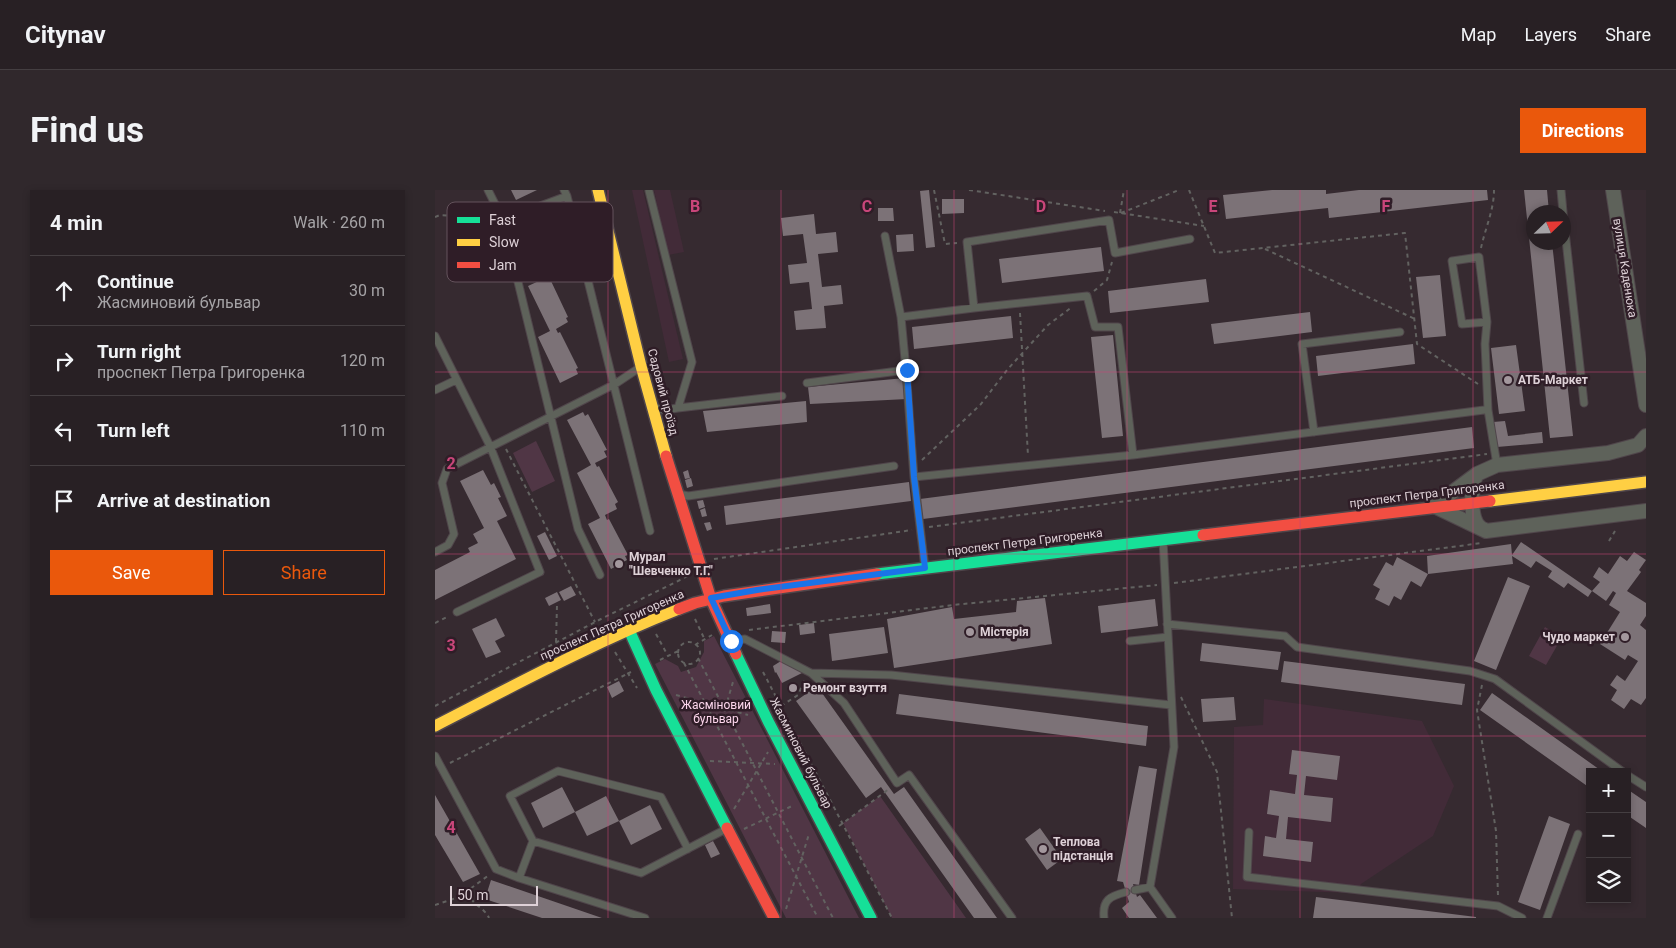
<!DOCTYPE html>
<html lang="en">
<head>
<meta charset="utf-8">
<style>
  body { margin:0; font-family:Roboto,sans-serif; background:#30282c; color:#f1f3f6 }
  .controls { position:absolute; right:15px; bottom:15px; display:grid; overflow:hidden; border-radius:0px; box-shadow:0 2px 8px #0003 }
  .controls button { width:45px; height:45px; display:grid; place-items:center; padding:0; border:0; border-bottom:1px solid #443e41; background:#282024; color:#f1f3f6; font:25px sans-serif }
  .compass { position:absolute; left:1091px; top:15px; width:45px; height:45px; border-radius:50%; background:#282024; box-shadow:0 2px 8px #0003; rotate:67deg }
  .scale { position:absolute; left:15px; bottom:12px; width:88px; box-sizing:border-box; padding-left:5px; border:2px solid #ded1d7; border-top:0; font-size:14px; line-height:18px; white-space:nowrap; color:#ded1d7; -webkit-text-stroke:4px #2f1d27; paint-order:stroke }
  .stop { position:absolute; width:15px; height:15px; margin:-11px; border:4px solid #1a73e8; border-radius:50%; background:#fff }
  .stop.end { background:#1a73e8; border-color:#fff; box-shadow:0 1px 5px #0008 }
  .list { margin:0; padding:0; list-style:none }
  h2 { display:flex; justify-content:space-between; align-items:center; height:65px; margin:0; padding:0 20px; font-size:21px }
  h2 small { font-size:16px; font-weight:400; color:#a5a3a6 }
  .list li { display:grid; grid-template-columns:32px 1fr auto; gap:15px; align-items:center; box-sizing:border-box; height:70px; padding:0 20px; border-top:1px solid #443e41 }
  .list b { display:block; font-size:19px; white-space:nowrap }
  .list p { margin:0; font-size:16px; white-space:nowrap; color:#a5a3a6 }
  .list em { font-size:16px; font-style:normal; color:#a5a3a6 }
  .actions { display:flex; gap:10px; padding:15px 20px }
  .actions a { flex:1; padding:11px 0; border:1px solid #ea580c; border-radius:0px; text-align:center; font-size:18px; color:#ea580c }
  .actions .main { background:#ea580c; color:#fff }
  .icon { flex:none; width:28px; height:28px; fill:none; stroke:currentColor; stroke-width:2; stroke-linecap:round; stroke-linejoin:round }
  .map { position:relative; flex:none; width:1211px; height:728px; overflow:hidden; border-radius:0px }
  header { display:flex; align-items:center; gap:30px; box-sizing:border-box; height:70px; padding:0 25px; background:#282024; border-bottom:1px solid #443e41 }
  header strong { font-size:24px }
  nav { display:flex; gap:28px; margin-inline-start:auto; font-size:18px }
  .intro { display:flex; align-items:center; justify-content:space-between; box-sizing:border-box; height:120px; padding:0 30px }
  h1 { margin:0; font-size:35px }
  .button { padding:12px 22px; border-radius:0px; background:#ea580c; color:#fff; font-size:18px; font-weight:700 }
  main { display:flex; gap:30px; padding:0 30px }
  aside { flex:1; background:#282024; border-radius:0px; box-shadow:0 2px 8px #0003 }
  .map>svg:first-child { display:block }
  .built { fill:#422b38 }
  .green { fill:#503645 }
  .building { fill:#7c7277 }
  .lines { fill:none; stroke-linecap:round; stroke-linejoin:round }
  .lane-casing { stroke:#50464b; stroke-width:9 }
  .street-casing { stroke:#50464b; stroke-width:16 }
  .fast-casing { stroke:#50464b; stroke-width:14 }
  .slow-casing { stroke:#50464b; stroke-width:14 }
  .jam-casing { stroke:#50464b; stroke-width:14 }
  .path { stroke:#626260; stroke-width:2; stroke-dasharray:4 4; stroke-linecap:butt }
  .lane { stroke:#5e625a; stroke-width:7 }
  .street { stroke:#5e625a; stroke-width:14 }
  .fast { stroke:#16e098; stroke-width:11 }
  .slow { stroke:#ffcf43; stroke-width:11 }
  .jam { stroke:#f24e42; stroke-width:11 }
  .route { stroke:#1a73e8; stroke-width:6 }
  .grid { fill:none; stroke:#c9467a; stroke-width:1; stroke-opacity:0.55 }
  .poi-dot { fill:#a3979d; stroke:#2f1d27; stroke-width:2 }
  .labels { text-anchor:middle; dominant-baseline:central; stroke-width:5; stroke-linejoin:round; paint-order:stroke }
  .street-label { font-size:12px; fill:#ded1d7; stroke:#2f1d27 }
  .poi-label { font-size:12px; font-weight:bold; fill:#ded1d7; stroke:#2f1d27; text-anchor:start }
  .park-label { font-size:12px; fill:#fdd6ec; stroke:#2f1d27 }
  .key { fill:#2f1d27; stroke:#64535c; stroke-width:1 }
  .key-label { font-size:14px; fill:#ded1d7 }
  .grid-label { font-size:16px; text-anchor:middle; font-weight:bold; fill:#c9467a; stroke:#2f1d27; stroke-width:5; stroke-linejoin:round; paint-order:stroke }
</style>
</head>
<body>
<header>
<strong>Citynav</strong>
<nav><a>Map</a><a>Layers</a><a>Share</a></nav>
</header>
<div class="intro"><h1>Find us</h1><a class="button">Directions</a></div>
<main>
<aside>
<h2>4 min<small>Walk · 260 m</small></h2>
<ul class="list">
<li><svg class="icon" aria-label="ahead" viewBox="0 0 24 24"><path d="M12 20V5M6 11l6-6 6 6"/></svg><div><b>Continue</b><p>Жасминовий бульвар</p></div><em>30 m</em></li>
<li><svg class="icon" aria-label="right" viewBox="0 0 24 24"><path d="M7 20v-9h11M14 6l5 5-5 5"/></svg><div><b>Turn right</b><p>проспект Петра Григоренка</p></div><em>120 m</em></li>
<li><svg class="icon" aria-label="left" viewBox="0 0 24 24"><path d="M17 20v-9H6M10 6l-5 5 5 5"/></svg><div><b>Turn left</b></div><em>110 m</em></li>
<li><svg class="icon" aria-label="arrive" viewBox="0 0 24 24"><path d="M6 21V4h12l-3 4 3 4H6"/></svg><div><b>Arrive at destination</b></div></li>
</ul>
<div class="actions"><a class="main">Save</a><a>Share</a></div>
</aside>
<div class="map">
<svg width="1211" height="728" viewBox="0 0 1211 728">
  <rect width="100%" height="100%" fill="#362a30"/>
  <path class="built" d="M197,0H208L248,169L234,172Z
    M219,0H235L249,62L233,65Z
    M829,509L987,531L1019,596L998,646L926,694L920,703L798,699L799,537L828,535Z"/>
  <path class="green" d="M101,251L120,291L97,302L78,263Z
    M1110,437L1127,447L1111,475L1094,466Z
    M279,446L424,728H351L220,474L230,469L243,476L246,482L261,477L269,462V451Z
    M445,606L531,728H457L408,633Z"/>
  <path class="building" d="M76,0H102L81,10Z
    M494,0L500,57L491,58L485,1Z
    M837,0H891V4L924,0H1052L1053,10L894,28L893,18L791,29L788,5Z
    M1089,0H1112L1114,22H1098V52H1117L1138,246L1115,248Z
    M507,9H529V23L507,24Z
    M443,18H458L459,31H443Z
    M379,24L381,44L401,42L403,62L383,64L387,97L406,95L408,114L389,116L391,138L361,140L359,121L377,119L374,92L355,94L353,75L372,73L368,44L348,46L346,28Z
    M100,36L103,40L105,39L123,76L122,77L124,81L111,88L113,92L116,91L133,127L131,128L133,132L121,139L123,143L125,142L143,178L141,179L143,184L125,193L103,147L115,141L93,96L106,90L84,44Z
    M478,44L479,61L462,62L461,45Z
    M666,57L669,81L567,93L564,69Z
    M1005,85L1011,146L988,148L981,87Z
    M771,89L774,112L675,123L673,101Z
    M875,122L877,142L779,154L776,134Z
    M576,126L578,148L479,159L477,137Z
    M678,145L688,246L667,248L656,147Z
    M978,154L980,174L883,186L881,166Z
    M1081,155L1090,221L1064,224L1056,158Z
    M470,188L472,209L375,214L373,197Z
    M371,211L372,232L272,242L268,221Z
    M148,222L150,226L153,224L172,260L169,261L172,267L160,273L162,277L164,276L183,312L180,314L182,319L170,325L172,330L174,329L193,365L190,366L192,370L176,379L153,334L165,328L142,283L156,275L132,230Z
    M1070,231L1073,246L1107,242L1108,253L1062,257L1058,232Z
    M1037,237L1039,258L488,329L485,309Z
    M48,280L56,295L59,293L66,307L63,308L72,326L62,331L81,369L0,410V380L35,362L33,358L43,353L38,344L49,338L25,291Z
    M253,280L255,288L250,289L248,282Z
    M256,288L258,296L252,298L250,290Z
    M474,292L476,311L291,335L289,316Z
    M268,310L270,317L264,319L262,311Z
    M270,318L272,326L267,327L265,320Z
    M275,332L277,339L272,341L269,333Z
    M110,342L122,366L114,370L102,346Z
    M1086,352L1157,401L1153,407L1133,393L1129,398L1113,387L1117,381L1101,371L1096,378L1077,366L1078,374L993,384L992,366L1076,354L1077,365Z
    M1199,362L1211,370L1204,380L1206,382L1192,401L1211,413V426L1205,435L1211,440V508L1206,515L1196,509L1189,519L1176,510L1182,500L1175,495L1182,485L1190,491L1203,471L1193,465L1190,470L1165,454L1185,422L1174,415L1181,403L1178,401L1171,411L1157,401L1165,392L1158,387L1164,377L1173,384L1185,366L1192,371Z
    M962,367L993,384L986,397L976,391L966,410L959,406L954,416L940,409L945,399L938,395L951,372L958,376Z
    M1073,387L1095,396L1061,480L1039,471Z
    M136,396L141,405L129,411L124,402Z
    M122,402L126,410L114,416L110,408Z
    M610,408L617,454L459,478L452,429L517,417L519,429L581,422L582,411Z
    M720,409L723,436L666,443L663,416Z
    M335,414L336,423L312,426L311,418Z
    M61,428L70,446L60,451L66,462L51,468L37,439Z
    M379,433L380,443L365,445L364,435Z
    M449,437L453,463L397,471L394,444Z
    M337,441L351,442L350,453L336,452Z
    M767,453L846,462L843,480L765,471Z
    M346,471L369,482L347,493L341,482L340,483L338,476Z
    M849,471L1030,494L1027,515L846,492Z
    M184,491L189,501L177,508L172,497Z
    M360,493L363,499L356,503L352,497Z
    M382,496L459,604L469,597L562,728H539L446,597L431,608L361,511Z
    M1057,503L1168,582H1155V598L1045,520Z
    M464,504L713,536L711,556L461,524Z
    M799,507L801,530L768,532L766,509Z
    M857,560L905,566L902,590L871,586L869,605L898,608L896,632L853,627L851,649L878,652L876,672L828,666L830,646L841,648L844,626L832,624L835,600L860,604L862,585L854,584Z
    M704,576L722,579L704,695L698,694L702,707L705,705L722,728H694L687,718L694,712L688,692L682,691Z
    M127,597L140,622L108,638L96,613Z
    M1192,599L1211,612V638L1192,625Z
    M0,605L45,684L28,692L0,645Z
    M171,606L184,631L215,615L227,639L196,655L184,631L152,646L140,622Z
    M1114,626L1135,634L1105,720L1083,712Z
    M605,638L627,669L612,680L590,649Z
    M278,651L285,664L276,668L270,655Z
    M56,690L167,728H107L50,709Z
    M881,707L1041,727V728H878Z"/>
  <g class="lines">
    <defs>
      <path id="lane" d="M53,0L68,30L143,339L165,385
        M129,0L132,6L215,341
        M1126,0L1128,22
        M214,1L257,172L243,218L229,220L221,218
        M1128,23L1149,213
        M68,30L132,6
        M450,46L466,127
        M539,118L652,106L660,137H683L698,265
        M1052,132L1027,134L1017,71L1044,67L1052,132L1050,154L1053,220
        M0,146L55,256L105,382L22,422
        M372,193L471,180
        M0,200L21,190
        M243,218L347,206
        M879,242L867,154L965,142
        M479,287L698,265L1049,220H1053L1062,275
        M244,304L253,306L459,276
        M0,362L13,355L19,344L7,293L12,279L180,194L204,178
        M490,378L479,287L471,180L466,127L539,118L532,52L674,30L680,63L755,49
        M732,434L850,446L862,457L1035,481L1060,489L1188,582
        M296,451L310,449L376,483L409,513L462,593L474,585L577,728
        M695,451L733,447
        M376,483L456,485L736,515
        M0,566L61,679L84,688L210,728
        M1192,585L1211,597
        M814,642L812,687L1063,716L1087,728
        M98,651L75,606L123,581L226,607L253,659
        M84,688L98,651L206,683L291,639
        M715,697L739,557L728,350
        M700,700L715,697L737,728
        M669,728C667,710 675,706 691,702
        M1112,728L1143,644"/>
      <path id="street" d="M1178,0L1211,215
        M1042,284C1036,294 1035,323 1042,334C1044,337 1047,339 1051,341L1211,321
        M1051,341L999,316L1042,284L1062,275L1173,263L1203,255L1211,246"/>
      <path id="fast" d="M442,384L768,345
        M194,440L221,500L292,638
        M301,464L333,531L436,728"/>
      <path id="slow" d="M163,0L206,176L231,266
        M1055,311L1211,292
        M0,536C80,495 160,452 244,419"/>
      <path id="jam" d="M231,266L276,409L301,464
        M768,345L1055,311
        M244,419L260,413L289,406L442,384
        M292,638L339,728"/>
    </defs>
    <use href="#lane" class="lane-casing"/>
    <use href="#street" class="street-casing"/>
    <use href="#fast" class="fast-casing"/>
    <use href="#slow" class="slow-casing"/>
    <use href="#jam" class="jam-casing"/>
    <path class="path" d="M499,0L510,54L522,53
      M534,0L670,21
      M754,0L780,63L970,43L982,154L1043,194
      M679,22L769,36
      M685,23L689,0
      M686,23L744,0
      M0,27L5,25L58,29
      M1046,58C1050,39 1059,20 1059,0
      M830,59L980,129
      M659,101L672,90L677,72
      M585,123L593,266
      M71,259L160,432
      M487,270L546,214L572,180L613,135L637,117
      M494,337L1052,264
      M1174,351L1180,341
      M279,369L477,340
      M739,393L1047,353
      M260,429L269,448
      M0,433L14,426
      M314,440L518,415L722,395
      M221,444L233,466
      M121,452L122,415
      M243 463a11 11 0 1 1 22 0a11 11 0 1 1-22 0Z
      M260,455L277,445
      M180,462L202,498
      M263,468L398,728
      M225,470L243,461
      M249,473L383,728
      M328,482L457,728
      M1047,495L1042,520L1061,641L1063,706
      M241,505L313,525
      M746,507L782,582L797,728
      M0,516L164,430L253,386
      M346,516L363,505L370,489
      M290,519L298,492
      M275,571L340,574
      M15,573L196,482
      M299,619L333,562
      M404,636L454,599
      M309,639L359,615
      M32,702C38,716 49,717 54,728
      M0,715L24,707L54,685
      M351,719L374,644"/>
    <use href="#lane" class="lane"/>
    <use href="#street" class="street"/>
    <use href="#fast" class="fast"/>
    <use href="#slow" class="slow"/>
    <use href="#jam" class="jam"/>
  </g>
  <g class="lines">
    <path class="route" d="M296,451L276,408L322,400L490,378L479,287L472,180"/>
  </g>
  <path class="grid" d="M173,0V728M346,0V728M519,0V728M692,0V728M865,0V728M1038,0V728M0,182H1211M0,364H1211M0,546H1211"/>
  <g class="poi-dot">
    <circle cx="1073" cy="190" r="5"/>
    <circle cx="184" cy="374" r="5"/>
    <circle cx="535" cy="442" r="5"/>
    <circle cx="1190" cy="447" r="5"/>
    <circle cx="358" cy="498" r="5"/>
    <circle cx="608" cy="659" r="5"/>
  </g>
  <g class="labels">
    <g class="street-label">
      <text transform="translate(1190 78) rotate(81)">вулиця Каденюка</text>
      <text transform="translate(228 202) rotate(75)">Садовий проїзд</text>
      <text transform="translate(992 304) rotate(-7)">проспект Петра Григоренка</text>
      <text transform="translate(590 352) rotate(-7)">проспект Петра Григоренка</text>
      <text transform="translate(177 435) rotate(-24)">проспект Петра Григоренка</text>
      <text transform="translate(366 563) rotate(63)">Жасминовий бульвар</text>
    </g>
    <g class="poi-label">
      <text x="1083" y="190">АТБ-Маркет</text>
      <text x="194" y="367">Мурал<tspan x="194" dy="14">"Шевченко Т.Г."</tspan></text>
      <text x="545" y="442">Містерія</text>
      <text x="1180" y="447" text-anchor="end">Чудо маркет</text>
      <text x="368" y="498">Ремонт взуття</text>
      <text x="618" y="652">Теплова<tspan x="618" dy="14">підстанція</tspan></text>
    </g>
    <g class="park-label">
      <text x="281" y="515">Жасміновий<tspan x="281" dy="14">бульвар</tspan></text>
    </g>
  </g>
  <rect x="12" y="12" width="166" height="80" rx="8" class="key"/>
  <rect x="22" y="27" width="23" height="6" fill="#16e098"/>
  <rect x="22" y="49" width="23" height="7" fill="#ffcf43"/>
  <rect x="22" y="72" width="23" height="6" fill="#f24e42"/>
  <g class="key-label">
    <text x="54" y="35">Fast</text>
    <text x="54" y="57">Slow</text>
    <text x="54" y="80">Jam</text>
  </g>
  <g class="grid-label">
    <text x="260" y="22">B</text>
    <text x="432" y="22">C</text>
    <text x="606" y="22">D</text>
    <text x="778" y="22">E</text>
    <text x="951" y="22">F</text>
    <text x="16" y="279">2</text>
    <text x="16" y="461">3</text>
    <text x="16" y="643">4</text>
  </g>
</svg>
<div class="controls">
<button>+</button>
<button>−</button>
<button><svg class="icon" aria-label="layers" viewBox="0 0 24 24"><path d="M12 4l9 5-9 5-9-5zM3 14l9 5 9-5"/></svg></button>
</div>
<svg class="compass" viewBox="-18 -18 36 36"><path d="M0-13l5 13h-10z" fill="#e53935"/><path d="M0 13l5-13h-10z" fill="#a5a3a6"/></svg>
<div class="scale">50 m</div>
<div class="stop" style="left:296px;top:451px"></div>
<div class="stop end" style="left:472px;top:180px"></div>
</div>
</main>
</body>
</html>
